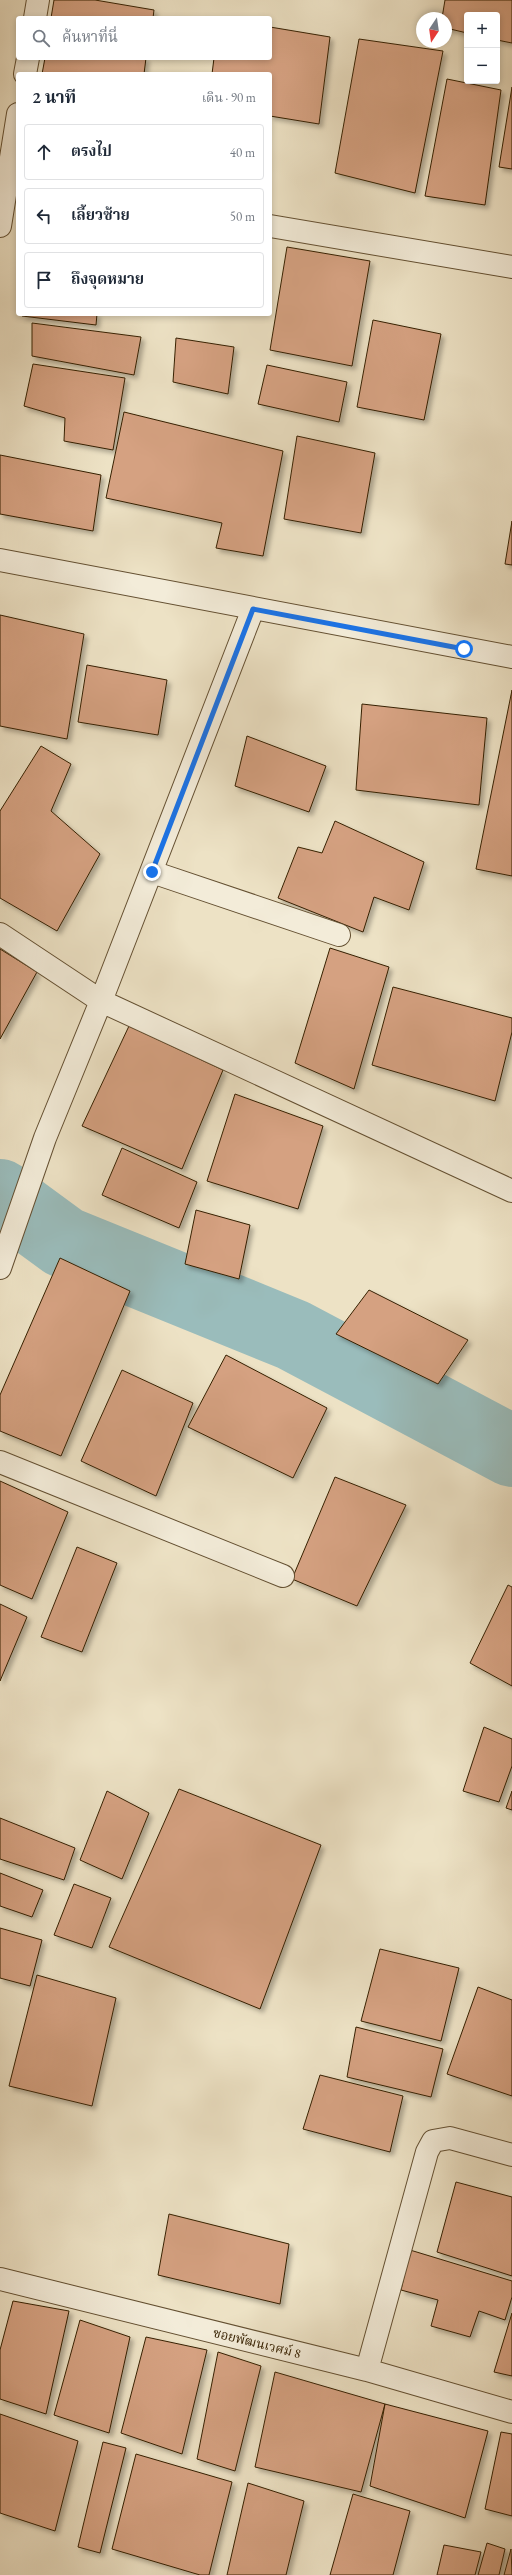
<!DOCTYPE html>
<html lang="th">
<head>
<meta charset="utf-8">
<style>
  body { margin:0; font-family:"EB Garamond","Noto Serif Thai",serif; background:#f2f2f3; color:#1f2937 }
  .controls { position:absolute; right:12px; top:12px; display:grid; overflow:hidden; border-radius:4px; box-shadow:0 2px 6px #0003 }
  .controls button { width:36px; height:36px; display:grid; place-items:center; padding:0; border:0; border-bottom:1px solid #e0e1e3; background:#fff; color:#1f2937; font:20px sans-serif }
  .compass { position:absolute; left:416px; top:12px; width:36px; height:36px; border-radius:50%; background:#fff; box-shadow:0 2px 6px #0003; rotate:193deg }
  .stop { position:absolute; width:12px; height:12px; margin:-9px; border:3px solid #1a73e8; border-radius:50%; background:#fff }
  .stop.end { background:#1a73e8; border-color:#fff; box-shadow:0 1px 4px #0008 }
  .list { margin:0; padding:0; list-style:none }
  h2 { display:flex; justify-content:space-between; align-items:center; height:52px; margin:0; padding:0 16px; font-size:17px }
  h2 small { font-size:13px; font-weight:400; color:#747a83 }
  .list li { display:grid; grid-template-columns:26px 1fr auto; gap:12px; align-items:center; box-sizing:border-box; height:56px; margin:0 8px 8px; padding:0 8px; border:1px solid #e0e1e3; border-radius:4px }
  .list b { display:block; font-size:15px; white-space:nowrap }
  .list em { font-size:13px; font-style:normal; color:#747a83 }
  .icon { flex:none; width:22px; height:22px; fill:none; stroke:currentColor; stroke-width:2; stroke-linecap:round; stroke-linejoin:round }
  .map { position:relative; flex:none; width:512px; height:2575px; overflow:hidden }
  .search { position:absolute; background:#fff; box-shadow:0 2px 6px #0003; left:16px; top:16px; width:256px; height:44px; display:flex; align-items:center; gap:10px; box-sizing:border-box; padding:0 14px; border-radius:4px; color:#747a83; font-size:15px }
  .panel { position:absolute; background:#fff; box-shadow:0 2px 6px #0003; left:16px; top:72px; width:256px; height:244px; border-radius:4px }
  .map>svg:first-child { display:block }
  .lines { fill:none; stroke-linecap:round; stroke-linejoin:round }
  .river { stroke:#9abcbb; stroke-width:72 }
  .building { fill:#d5a181; stroke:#362001; filter:url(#shadow) }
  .street-casing { stroke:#645032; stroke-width:24 }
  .street { stroke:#f3ecd9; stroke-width:22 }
  .route { stroke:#1a73e8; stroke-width:5 }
  .labels { text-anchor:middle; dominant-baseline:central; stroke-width:3; stroke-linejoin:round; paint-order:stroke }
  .street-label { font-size:13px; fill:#362001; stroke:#f3ecd9 }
</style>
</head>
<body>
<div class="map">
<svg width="512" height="2575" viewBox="0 0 512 2575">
  <defs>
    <filter id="shadow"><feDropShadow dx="3.5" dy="3.5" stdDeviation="2" flood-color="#0004"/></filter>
  </defs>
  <rect width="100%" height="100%" fill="#ede2c5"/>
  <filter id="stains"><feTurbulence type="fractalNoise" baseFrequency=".005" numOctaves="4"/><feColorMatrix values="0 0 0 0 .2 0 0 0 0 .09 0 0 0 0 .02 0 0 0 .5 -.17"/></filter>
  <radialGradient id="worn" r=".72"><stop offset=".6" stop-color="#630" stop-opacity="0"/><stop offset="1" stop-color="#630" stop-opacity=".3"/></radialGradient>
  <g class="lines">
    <path class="river" d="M0,1195L64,1242L293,1335L512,1451"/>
  </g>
  <path class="building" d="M54,0H95L154,10L153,18H51Z
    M445,0H512V43L497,40V15H467V33L446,28V18H442Z
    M270,27L330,37L319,124L270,116V74H212L214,58H270Z
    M359,39L443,51L415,193L335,173Z
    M45,58H146L144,74H42Z
    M447,79L501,90L485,205L425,196Z
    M512,87V169L499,167Z
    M287,247L370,261L352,366L270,350Z
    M22,314H97L96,325L22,316Z
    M373,320L441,334L424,420L357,407Z
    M32,323L141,337L134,375L32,356Z
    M176,338L234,347L228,394L173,382Z
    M33,364L125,378L113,450L64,441L65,418L24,406Z
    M267,365L347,382L339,422L258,404Z
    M124,412L283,451L263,556L216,548L222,523L106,498Z
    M297,436L375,453L361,533L284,519Z
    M0,455L101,475L93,531L0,514Z
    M512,521V565L505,564Z
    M0,615L84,634L67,739L0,726Z
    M87,665L167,680L158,735L78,722Z
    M512,690V876L476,869Z
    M362,704L487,718L479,805L356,790Z
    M247,736L326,766L309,812L235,786Z
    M41,746L71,764L51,811L100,854L57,931L0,898V811Z
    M335,821L424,862L409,910L374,897L363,932L278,898L298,847L322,853Z
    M330,948L389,967L354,1089L295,1063Z
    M0,949L37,972L0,1039Z
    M393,987L512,1018V1032L495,1101L372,1065Z
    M129,1026L223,1070L182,1169L82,1126Z
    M235,1094L323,1126L298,1209L207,1181Z
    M122,1148L197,1182L179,1228L102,1195Z
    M196,1210L250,1225L239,1279L185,1264Z
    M60,1258L130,1291L61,1456L0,1431V1395Z
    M369,1290L468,1340L438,1384L336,1334Z
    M226,1355L327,1408L293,1478L188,1427Z
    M122,1370L193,1403L156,1496L81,1461Z
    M335,1477L406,1505L357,1606L292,1579Z
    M0,1481L68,1512L32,1599L0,1585Z
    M77,1547L117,1563L82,1652L41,1637Z
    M508,1585L512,1587V1686L470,1663Z
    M0,1604L27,1617L0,1681Z
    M484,1727L512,1739V1766L499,1802L463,1791Z
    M179,1789L321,1845L260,2009L109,1947Z
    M107,1791L149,1813L122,1879L80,1860Z
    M512,1791V1810L506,1808Z
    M0,1818L75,1848L64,1880L0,1859Z
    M0,1873L43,1890L32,1917L0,1906Z
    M74,1884L111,1898L92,1948L54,1935Z
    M0,1928L42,1940L30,1986L0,1978Z
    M380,1949L459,1968L441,2041L361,2021Z
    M37,1975L116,1998L92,2106L9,2086Z
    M478,1987L512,2000V2096L447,2074Z
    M356,2027L443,2049L431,2097L347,2077Z
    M320,2075L403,2096L390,2152L303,2129Z
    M456,2182L512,2197V2276L437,2252Z
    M169,2214L289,2244L280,2304L158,2275Z
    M410,2250L512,2281V2297L505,2320L479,2311L470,2337L431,2326L438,2300L401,2290Z
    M13,2301L69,2311L46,2414L0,2399V2350Z
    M512,2313V2376L494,2372Z
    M80,2320L130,2337L109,2433L54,2415Z
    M146,2337L207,2350L182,2454L121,2433Z
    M218,2352L261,2366L235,2471L197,2459Z
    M275,2372L385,2404L361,2492L255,2467Z
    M385,2404L488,2431L465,2518L370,2486Z
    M0,2414L78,2441L55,2531L0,2513Z
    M501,2432L512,2434V2516L485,2509Z
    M103,2442L126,2448L100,2553L78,2547Z
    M136,2454L232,2482L209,2575H200L112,2549Z
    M248,2483L304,2501L286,2575H227Z
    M353,2494L410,2511L393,2575H330Z
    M487,2543L505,2549L499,2575H478Z
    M444,2545L481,2552L475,2575H437Z
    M511,2549L512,2575H504Z"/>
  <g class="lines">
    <defs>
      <path id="street" d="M35,18L38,0
        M25,74L28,58
        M0,226L18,114
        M270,226L512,267
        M0,560L512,657
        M152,872L339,935
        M0,934L101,1001L512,1191
        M0,1268L45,1138L101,1001L253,609
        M0,1462L283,1576
        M0,2279L367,2370L512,2412
        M367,2370L427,2152L433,2141L450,2138L512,2155"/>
    </defs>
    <use href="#street" class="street-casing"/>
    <use href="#street" class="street"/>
  </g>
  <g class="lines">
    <path class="route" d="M152,872L253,609L464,649"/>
  </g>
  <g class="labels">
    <g class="street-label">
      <text transform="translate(257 2343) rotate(14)">ซอยพัฒนเวศม์ 8</text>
    </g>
  </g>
  <rect width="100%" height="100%" filter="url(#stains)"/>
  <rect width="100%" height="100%" fill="url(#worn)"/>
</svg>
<div class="controls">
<button>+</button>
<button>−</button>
</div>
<svg class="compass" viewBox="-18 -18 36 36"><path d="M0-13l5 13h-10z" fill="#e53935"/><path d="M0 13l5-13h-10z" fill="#747a83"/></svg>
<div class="stop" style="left:464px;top:649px"></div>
<div class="stop end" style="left:152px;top:872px"></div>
<div class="search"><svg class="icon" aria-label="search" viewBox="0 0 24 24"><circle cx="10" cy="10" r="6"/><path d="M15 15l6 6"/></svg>ค้นหาที่นี่</div>
<section class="panel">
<h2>2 นาที<small>เดิน · 90 m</small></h2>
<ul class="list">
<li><svg class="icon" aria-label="ahead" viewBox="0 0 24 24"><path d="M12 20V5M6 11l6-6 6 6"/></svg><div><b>ตรงไป</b></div><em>40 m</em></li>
<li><svg class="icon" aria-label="left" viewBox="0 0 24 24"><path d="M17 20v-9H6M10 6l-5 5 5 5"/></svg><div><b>เลี้ยวซ้าย</b></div><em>50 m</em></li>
<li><svg class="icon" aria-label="arrive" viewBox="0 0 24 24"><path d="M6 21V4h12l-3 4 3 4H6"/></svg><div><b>ถึงจุดหมาย</b></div></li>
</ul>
</section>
</div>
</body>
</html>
